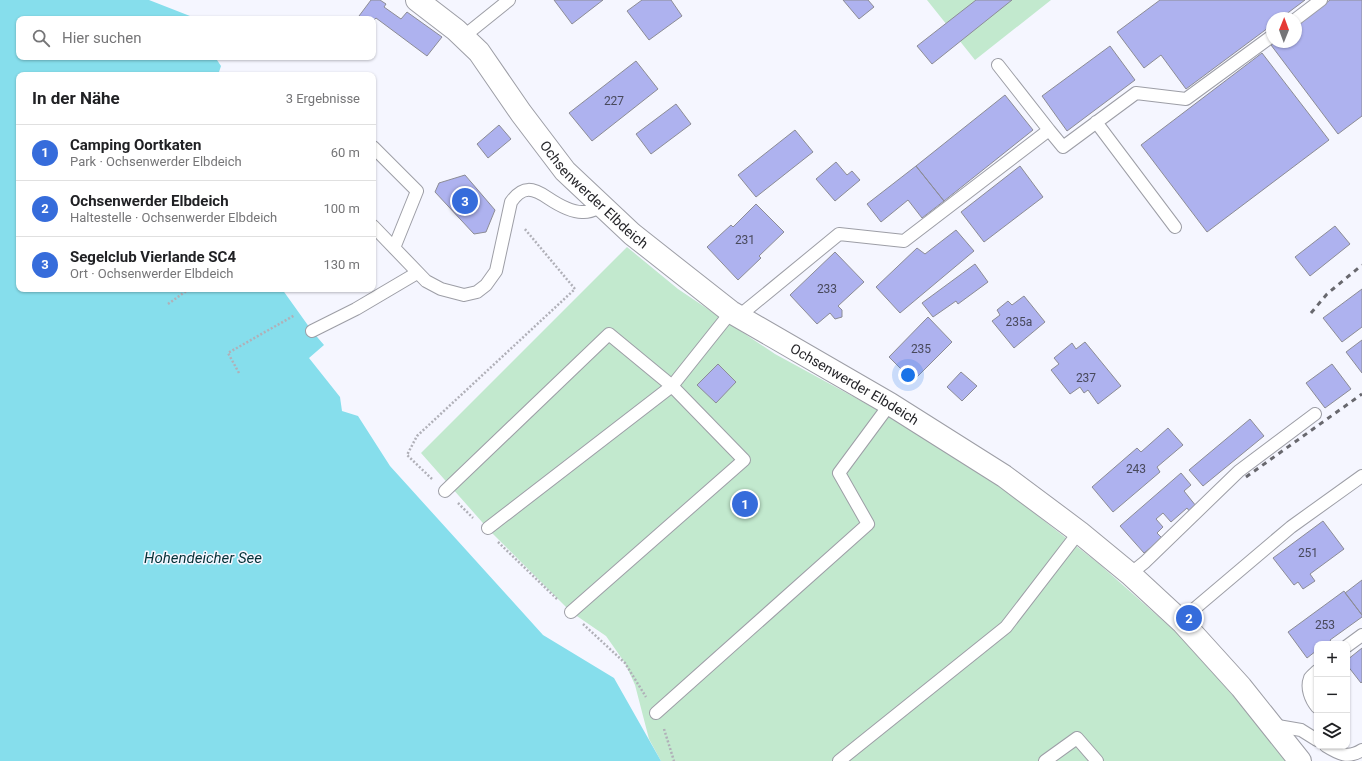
<!DOCTYPE html>
<html lang="de">
<head>
<meta charset="utf-8">
<style>
  body { margin:0; font-family:Roboto,sans-serif; background:#f6f6f6; color:#202124 }
  .controls { position:absolute; right:12px; bottom:12px; display:grid; overflow:hidden; border-radius:8px; box-shadow:0 1px 3px #0004 }
  .controls button { width:36px; height:36px; display:grid; place-items:center; padding:0; border:0; border-bottom:1px solid #e0e0e0; background:#fff; color:#202124; font:20px sans-serif }
  .compass { position:absolute; left:1266px; top:12px; width:36px; height:36px; border-radius:50%; background:#fff; box-shadow:0 1px 3px #0004; rotate:1deg }
  .you { position:absolute; left:908px; top:375px; width:14px; height:14px; margin:-10px; border:3px solid #fff; border-radius:50%; background:#1a73e8; box-shadow:0 0 0 6px #1a73e833 }
  .badge { display:grid; place-items:center; width:26px; height:26px; border-radius:50%; background:#366cdb; color:#fff; font-size:13px; font-weight:700 }
  .pin { position:absolute; translate:-50% -50%; border:2px solid #fff; box-shadow:0 1px 4px #0006 }
  .list { margin:0; padding:0; list-style:none }
  h2 { display:flex; justify-content:space-between; align-items:center; height:52px; margin:0; padding:0 16px; font-size:17px }
  h2 small { font-size:13px; font-weight:400; color:#757577 }
  .list li { display:grid; grid-template-columns:26px 1fr auto; gap:12px; align-items:center; box-sizing:border-box; height:56px; padding:0 16px; border-top:1px solid #e0e0e0 }
  .list b { display:block; font-size:15px; white-space:nowrap }
  .list p { margin:0; font-size:13px; white-space:nowrap; color:#757577 }
  .list em { font-size:13px; font-style:normal; color:#757577 }
  .icon { flex:none; width:22px; height:22px; fill:none; stroke:currentColor; stroke-width:2; stroke-linecap:round; stroke-linejoin:round }
  .map { position:relative; flex:none; width:1362px; height:761px; overflow:hidden }
  .search { position:absolute; background:#fff; box-shadow:0 1px 3px #0004; left:16px; top:16px; width:360px; height:44px; display:flex; align-items:center; gap:10px; box-sizing:border-box; padding:0 14px; border-radius:8px; color:#757577; font-size:15px }
  .panel { position:absolute; background:#fff; box-shadow:0 1px 3px #0004; left:16px; top:72px; width:360px; height:220px; border-radius:8px }
  .map>svg:first-child { display:block }
  .green { fill:#c2e9ce }
  .water { fill:#86deec }
  .building { fill:#aeb2ef; stroke:#8c8c95 }
  .lines { fill:none; stroke-linecap:round; stroke-linejoin:round }
  .service-casing { stroke:#9d9ea6; stroke-width:14 }
  .minor-casing { stroke:#9d9ea6; stroke-width:24 }
  .path { stroke:#b0b0b8; stroke-width:2.5; stroke-dasharray:2 2; stroke-linecap:butt }
  .service { stroke:#fff; stroke-width:12 }
  .minor { stroke:#fff; stroke-width:22 }
  .rail { stroke:#68686e; stroke-width:3; stroke-dasharray:5 5; stroke-linecap:butt }
  .labels { text-anchor:middle; dominant-baseline:central; stroke-width:3; stroke-linejoin:round; paint-order:stroke }
  .number-label { font-size:12px; fill:#48495b }
  .street-label { font-size:14px; fill:#26262a; stroke:#f5f6ff }
  .water-label { font-size:15px; font-style:italic; fill:#053238; stroke:#f5f6ff }
</style>
</head>
<body>
<div class="map">
<svg width="1362" height="761" viewBox="0 0 1362 761">
  <rect width="100%" height="100%" fill="#f5f6ff"/>
  <path class="green" d="M927,0H1051L975,60Z
    M627,247L678,289L775,354L909,427L992,480L1098,563L1186,641L1289,761H661L649,739L635,685L625,663L606,636L571,612L490,531L421,453Z"/>
  <path class="water" d="M0,0H149L190,16L192,19H19V57H215L221,66L218,75H19V289H282L312,331L324,345L309,358L340,397L342,411L358,416L390,466L543,635L614,678L661,761H0Z"/>
  <path class="building" d="M371,0H380L386,4L384,7L401,19L407,12L442,37L427,56L376,18L373,21V19H364L359,16Z
    M554,0H603L572,24Z
    M642,0H671L682,16L649,40L627,11Z
    M843,0H868L874,7L859,19Z
    M976,0H1012L932,64L917,46Z
    M1160,0H1305L1281,18H1272V25L1186,89L1161,55L1144,68L1117,32Z
    M1330,0H1362V116L1338,134L1271,45L1274,42H1296V26Z
    M1110,46L1135,80L1067,131L1042,96Z
    M1262,53L1329,140L1207,232L1141,145Z
    M636,61L658,89L592,141L569,113Z
    M1005,95L1033,130L944,201L916,166Z
    M676,104L691,124L651,154L636,134Z
    M499,125L511,139L488,158L477,144Z
    M795,130L813,152L756,197L738,175Z
    M836,162L847,175L852,171L860,180L835,201L816,179Z
    M916,166L944,201L922,218L908,200L881,222L867,204Z
    M1020,166L1043,197L984,242L961,212Z
    M465,175L495,210L486,232L474,234L435,192L439,183Z
    M756,204L784,232L759,256L761,258L738,280L707,247L731,225L733,227Z
    M1335,226L1350,244L1310,276L1295,257Z
    M956,230L974,251L900,313L876,287L917,248L925,254Z
    M835,252L864,282L838,306L842,310V317L835,319L830,313L817,324L790,295Z
    M975,264L988,282L958,304L956,301L933,317L922,303Z
    M1362,289V327L1342,342L1323,318Z
    M1024,296L1045,322L1014,348L992,321L1000,315L997,310L1008,301L1012,305Z
    M928,317L952,342L913,381L889,357Z
    M1362,340V373L1346,352Z
    M1085,342L1121,386L1098,404L1088,390L1084,393L1080,387L1070,394L1051,370L1059,364L1054,358L1072,343L1076,349Z
    M718,364L736,382L716,403L697,385Z
    M1332,364L1351,389L1325,408L1306,383Z
    M961,372L977,386L962,401L947,387Z
    M1250,419L1264,436L1203,486L1189,470Z
    M1168,428L1183,445L1157,467L1160,472L1113,512L1092,487L1137,448L1141,452Z
    M1181,473L1191,485L1184,491L1196,506L1190,512L1187,508L1171,522L1163,513L1156,519L1163,527L1157,533L1162,538L1144,553L1120,526Z
    M1323,521L1344,549L1310,574L1315,581L1303,589L1298,582L1294,585L1273,558Z
    M1362,580V615L1345,593Z
    M1344,591L1362,615V617L1330,640L1333,644H1317V652L1316,651L1307,658L1288,632Z
    M1362,648V682L1361,683L1347,665V660Z"/>
  <g class="lines">
    <defs>
      <path id="service" d="M1296,19L1321,0
        M463,37L509,0
        M998,65L1049,130
        M1096,122L1175,227
        M373,147L417,191L394,248
        M373,226L426,281L441,289L464,295L477,292L486,285L496,271L511,202C523,185 533,188 548,198C557,204 571,212 582,212C590,213 596,209 603,206
        M739,316L839,234L904,241L1049,130L1063,147L1136,93L1186,99L1272,36
        M312,331L356,309L417,273
        M445,491L609,334L672,386L744,460L571,612
        M488,528L672,386L731,312
        M1130,574L1145,562L1239,471L1315,414
        M1180,621L1291,527L1362,476
        M1347,646L1362,635
        M1317,671C1315,673 1311,676 1310,678C1306,688 1311,700 1317,707
        M656,713L868,524L839,473L890,404
        M1272,725L1301,730L1317,740
        M1326,746C1339,754 1348,759 1362,750
        M839,761L1006,627L1079,532
        M1045,761L1077,738L1097,761"/>
      <g id="minor">
        <path id="s1" d="M417,0L456,30L479,52L521,113L565,171L632,234L731,312L890,404L1004,476L1079,532L1130,574L1183,623L1241,687L1300,761"/>
      </g>
    </defs>
    <use href="#service" class="service-casing"/>
    <use href="#minor" class="minor-casing"/>
    <path class="path" d="M168,304L189,289
      M239,373L228,353L295,315
      M432,479L407,455L417,436L575,289L524,228
      M458,503L473,518
      M498,542L558,600
      M583,624L625,663L646,697
      M664,729L674,761"/>
    <use href="#service" class="service"/>
    <use href="#minor" class="minor"/>
    <path class="rail" d="M1311,313L1327,294L1362,265
      M1246,477L1362,394"/>
  </g>
  <g class="labels">
    <g class="number-label">
      <text x="614" y="101">227</text>
      <text x="745" y="240">231</text>
      <text x="827" y="289">233</text>
      <text x="1019" y="322">235a</text>
      <text x="921" y="349">235</text>
      <text x="1086" y="378">237</text>
      <text x="1136" y="469">243</text>
      <text x="1308" y="553">251</text>
      <text x="1325" y="625">253</text>
    </g>
    <g class="street-label">
      <text stroke="none"><textPath href="#s1" startOffset="265">Ochsenwerder Elbdeich</textPath></text>
      <text stroke="none"><textPath href="#s1" startOffset="589">Ochsenwerder Elbdeich</textPath></text>
    </g>
    <g class="water-label">
      <text x="203" y="558">Hohendeicher See</text>
    </g>
  </g>
</svg>
<div class="controls">
<button>+</button>
<button>−</button>
<button><svg class="icon" aria-label="layers" viewBox="0 0 24 24"><path d="M12 4l9 5-9 5-9-5zM3 14l9 5 9-5"/></svg></button>
</div>
<svg class="compass" viewBox="-18 -18 36 36"><path d="M0-13l5 13h-10z" fill="#e53935"/><path d="M0 13l5-13h-10z" fill="#757577"/></svg>
<div class="you"></div>
<div class="pin badge" style="left:745px;top:504px">1</div>
<div class="pin badge" style="left:1189px;top:618px">2</div>
<div class="pin badge" style="left:465px;top:201px">3</div>
<div class="search"><svg class="icon" aria-label="search" viewBox="0 0 24 24"><circle cx="10" cy="10" r="6"/><path d="M15 15l6 6"/></svg>Hier suchen</div>
<section class="panel">
<h2>In der Nähe<small>3 Ergebnisse</small></h2>
<ul class="list">
<li><span class="badge">1</span><div><b>Camping Oortkaten</b><p>Park · Ochsenwerder Elbdeich</p></div><em>60 m</em></li>
<li><span class="badge">2</span><div><b>Ochsenwerder Elbdeich</b><p>Haltestelle · Ochsenwerder Elbdeich</p></div><em>100 m</em></li>
<li><span class="badge">3</span><div><b>Segelclub Vierlande SC4</b><p>Ort · Ochsenwerder Elbdeich</p></div><em>130 m</em></li>
</ul>
</section>
</div>
</body>
</html>
